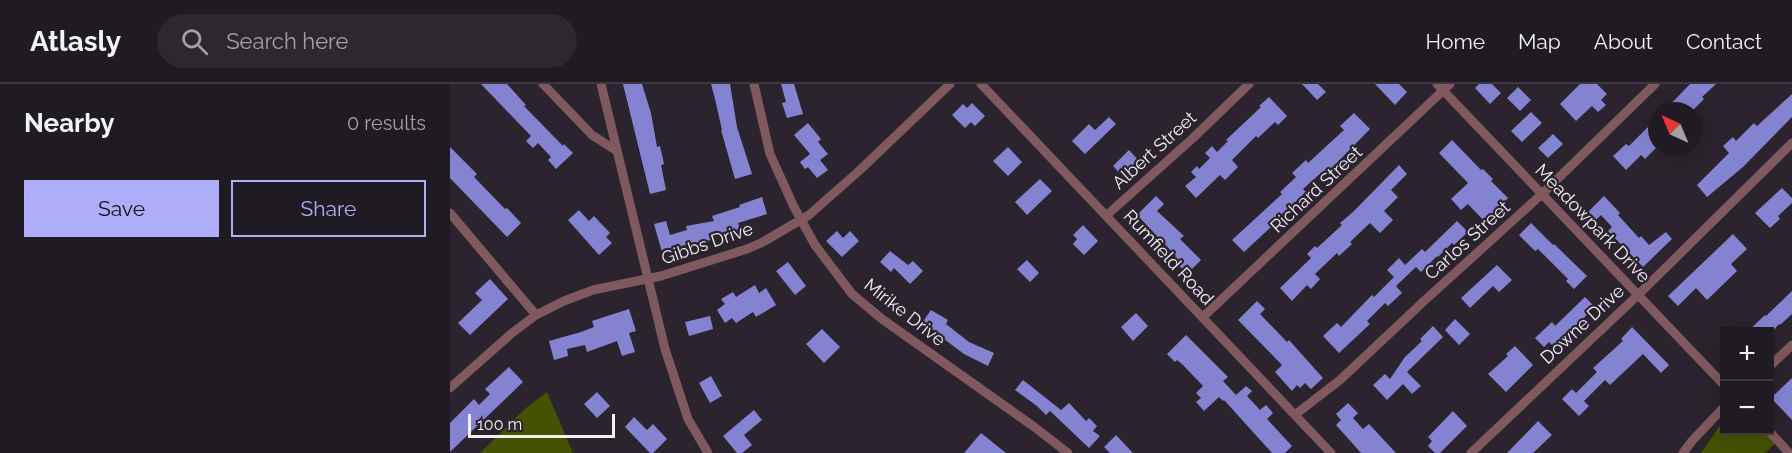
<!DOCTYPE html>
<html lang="en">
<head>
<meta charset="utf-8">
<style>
  body { margin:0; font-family:Raleway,sans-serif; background:#2d272f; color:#f1f3f6 }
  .controls { position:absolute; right:18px; bottom:18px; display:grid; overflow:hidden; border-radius:0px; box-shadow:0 6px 24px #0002 }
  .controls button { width:54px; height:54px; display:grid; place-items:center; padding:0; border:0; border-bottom:2px solid #3d3840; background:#201a22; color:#f1f3f6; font:30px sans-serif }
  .compass { position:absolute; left:1198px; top:18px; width:54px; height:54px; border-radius:50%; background:#201a22; box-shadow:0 6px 24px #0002; rotate:316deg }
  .scale { position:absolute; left:18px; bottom:15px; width:147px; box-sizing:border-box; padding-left:6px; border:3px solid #f4eff5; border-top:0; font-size:16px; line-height:21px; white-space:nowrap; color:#f4eff5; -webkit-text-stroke:4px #2b232d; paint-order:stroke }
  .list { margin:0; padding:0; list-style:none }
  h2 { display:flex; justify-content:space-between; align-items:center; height:78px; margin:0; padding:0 24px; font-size:26px }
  h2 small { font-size:20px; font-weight:400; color:#a2a1a5 }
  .actions { display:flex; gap:12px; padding:18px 24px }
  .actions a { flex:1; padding:14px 0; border:2px solid #aeaefb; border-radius:0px; text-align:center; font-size:21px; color:#aeaefb }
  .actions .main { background:#aeaefb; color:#111 }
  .icon { flex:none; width:33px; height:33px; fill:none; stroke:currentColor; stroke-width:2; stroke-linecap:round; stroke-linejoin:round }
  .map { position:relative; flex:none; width:1342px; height:369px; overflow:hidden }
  header { display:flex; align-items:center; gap:36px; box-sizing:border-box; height:84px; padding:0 30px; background:#201a22; border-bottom:2px solid #3d3840 }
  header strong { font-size:28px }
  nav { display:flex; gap:33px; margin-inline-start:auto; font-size:21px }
  .search { width:420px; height:54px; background:#2d272f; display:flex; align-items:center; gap:15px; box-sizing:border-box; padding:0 21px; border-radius:33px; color:#a2a1a5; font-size:22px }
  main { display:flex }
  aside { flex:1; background:#201a22 }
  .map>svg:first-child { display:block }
  .green { fill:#445202 }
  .building { fill:#8483d2 }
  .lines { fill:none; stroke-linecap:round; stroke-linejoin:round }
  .minor { stroke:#80595f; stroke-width:9 }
  .labels { text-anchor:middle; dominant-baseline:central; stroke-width:4.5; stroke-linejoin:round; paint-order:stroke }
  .street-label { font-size:18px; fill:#f4eff5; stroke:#2b232d }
</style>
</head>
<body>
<header>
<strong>Atlasly</strong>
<div class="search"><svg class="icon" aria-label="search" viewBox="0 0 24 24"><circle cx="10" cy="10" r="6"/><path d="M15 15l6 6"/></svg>Search here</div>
<nav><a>Home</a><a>Map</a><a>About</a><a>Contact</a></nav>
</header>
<main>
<aside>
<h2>Nearby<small>0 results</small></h2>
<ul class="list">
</ul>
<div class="actions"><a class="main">Save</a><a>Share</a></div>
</aside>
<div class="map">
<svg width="1342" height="369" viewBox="0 0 1342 369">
  <rect width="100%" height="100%" fill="#2b232d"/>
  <path class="green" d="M97,308L123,369H30L76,324Z
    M1274,336V346L1317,347L1328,357L1315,369H1251Z"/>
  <path class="building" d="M31,0H57L76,21L74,22L113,62L114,60L123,69L106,85L98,76L101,73L88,59L83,64L76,57L81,52Z
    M173,0H192L201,29L207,63L210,62L214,80L211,81L216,106L200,110Z
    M261,0H280L287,43L302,90L285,95L271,46H272L265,15Z
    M331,0H344L353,30L337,34L332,19L336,18Z
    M852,0H868L876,8L867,16Z
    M925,0H949L957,8L945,21Z
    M1029,0H1042L1051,9L1040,20L1025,4Z
    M1130,0H1147L1157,10L1151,16L1156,21L1148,28L1142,22L1126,37L1110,20Z
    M1240,0H1266L1252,13L1254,15L1242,27H1214Z
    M1068,3L1081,16L1070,27L1057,14Z
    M1342,10V33L1293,83L1257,113L1247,101L1279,69L1273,62L1283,53L1286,57L1304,39L1307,42Z
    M819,13L837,32L828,41L825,38L808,54L806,52L782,76L788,83L775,96L770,91L746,114L735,102L746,93L741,88L747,82L749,85L760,74L755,69L762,62L767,68L778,57L776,56L811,23L809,22Z
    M522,19L535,32L525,42L521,38L515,44L502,31L513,20L517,24Z
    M1081,28L1092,39L1072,58L1061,47Z
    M904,29L920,45L875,91L872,88L853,105L856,108L820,141L821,143L794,168L782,156L832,110L830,108L846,93L842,89L856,76L858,79L894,46L890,42Z
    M659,33L666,40L635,70L622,57L639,40L645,46Z
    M1207,34V63L1195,75L1191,71L1176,86L1163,72L1176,60L1179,62Z
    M358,39L371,55L368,58L378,70L370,76L378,86L367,94L358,83L355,85L350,78L360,70L344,51Z
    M1103,50L1113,60L1098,74L1088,64Z
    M1002,56L1031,86L1033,85L1043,95L1041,97L1058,114L1043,129L1045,130L1036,139L1018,120L1011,126L1001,115L1018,99L989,69Z
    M0,63L27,90L24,93L55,125L57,124L71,139L57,153L0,94Z
    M558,63L572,78L558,92L543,77Z
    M679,66L690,78L674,94L663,82Z
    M949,81L957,90L941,106L948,113L934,127L943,136L930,149L920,139L900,158L902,160L889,172L887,169L865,190L870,195L861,205L857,201L842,217L830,204L861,174L857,170L865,162L867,164L892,141L890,139L904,127Z
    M590,95L602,107L577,131L565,118Z
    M1332,104L1342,114V119L1328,132L1330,135L1320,144L1305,129Z
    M706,112L714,120L707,127L734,152L730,155L751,176L737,190L723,175L726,172L687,131Z
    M1154,112L1170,129L1168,131L1189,154L1191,152L1199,161L1216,148L1222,155L1193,183L1158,147L1162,143L1151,131L1146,136L1138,128Z
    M312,113L317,130L288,139L290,145L260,154L261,156L231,162L212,168L204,140L216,137L220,151L237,146L236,142L264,137L262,132L290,123L289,121Z
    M129,126L139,137L144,132L160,149L156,153L162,159L149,171L118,136Z
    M1007,137L1018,148L1004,161L1002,159L988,173L987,172L971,188L966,183L946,202L952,209L938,222L935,219L917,237L920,240L889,269L873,252L887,239L891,243L922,211L924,213L944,193L937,186L949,174L955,181L972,165L975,168Z
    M1081,139L1103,161L1104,160L1137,192L1124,205L1116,197L1118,195L1088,165L1085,167L1069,151Z
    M633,141L648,157L634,171L623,160L627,155L623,151Z
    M387,147L393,154L400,147L409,157L392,173L376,157Z
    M1283,150L1297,165L1281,180L1287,187L1257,216L1246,204L1228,222L1218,212Z
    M440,167L458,181L463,177L473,187L460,200L444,184L441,188L430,178Z
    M577,176L589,189L580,198L567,185Z
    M338,178L356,202L345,211L326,187Z
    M1047,181L1062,196L1049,208L1043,202L1020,224L1011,214Z
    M40,195L58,215L20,251L8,239L32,216L25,209Z
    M305,201L309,209L316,204L326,221L306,233L303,228L286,239L282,234L275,239L267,226L275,220L271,215L283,208L286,213Z
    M1342,207V230L1330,241L1329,240L1322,248H1297L1315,231L1316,232Z
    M1135,213L1145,223L1104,263L1099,258L1094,263L1085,254L1102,238L1105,242Z
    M807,217L815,225L810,230L837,258L839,256L873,294L861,305L855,299L850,304L847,301L842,307L825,288L832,281L788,236Z
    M179,225L186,247L179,249L185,268L172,272L167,257L137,268L135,261L117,265L118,272L104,276L99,257L131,248L144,243L142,237Z
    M481,226L498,236L496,240L519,258L544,269L538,282L514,270L494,255L495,253L472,239Z
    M686,229L698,242L683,257L671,243Z
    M260,232L263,245L239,252L235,238Z
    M1005,235L1020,250L1009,261L995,246Z
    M983,242L993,253L957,288L971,302L962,310L953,300L937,316L923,301L935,290L940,295L955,273L972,257L970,255Z
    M1182,243L1219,281L1211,289L1193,270L1160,301L1155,296L1134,317L1139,322L1129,332L1112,315L1122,305L1126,309L1147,288L1143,284L1173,257L1171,255Z
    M372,245L390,263L374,279L356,260Z
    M736,251L778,293L773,297L786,311L796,302L802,307L797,312L810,326L816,321L823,329L817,335L842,362L835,369H822L774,316L773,317L769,313L754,327L746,318L751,314L746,309L753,302L733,281L727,276L725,278L717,270Z
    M1065,262L1083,281L1056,308L1038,290L1058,272L1056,270Z
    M59,283L73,298L0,368V339L24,315L29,321L40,310L35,305Z
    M261,292L272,312L260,319L249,299Z
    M1342,294V336L1321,314Z
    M573,296L611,326L619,319L636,337L639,334L647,342L643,347L650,352L639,364L600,327L596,331L587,322L565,306Z
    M147,308L160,322L147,334L134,320Z
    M898,319L908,329L903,334L913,345L919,340L946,369H911L886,341L891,336L886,330Z
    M304,326L312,336L294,351L302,361L292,369H287L273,352Z
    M1003,327L1017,342L990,369H985L978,362L982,357L978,353Z
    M184,333L197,346L203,340L217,355L203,369H200L175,343Z
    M1088,337L1102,351L1083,369H1057Z
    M531,349L556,369H514Z
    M666,351L683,369H660L654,363Z"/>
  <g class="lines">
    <path class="minor" d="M93,0L142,51L167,67
      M151,0L215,265L238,335L258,369
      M304,0L320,70L344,123L365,161L402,210L432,235L583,342L618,369
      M531,0L881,369
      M987,0L1274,301
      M0,129L86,231
      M657,131L743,54L799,0
      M753,233L1000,0
      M1320,282L1342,261
      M0,304L62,249L86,231L114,217L143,206L211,192L297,165L313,158L359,131L410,86L500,0
      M846,330L890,296L973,218L1092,110L1205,0
      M1318,346L1339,369
      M1021,369L1188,211L1342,59
      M1233,369L1242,357L1274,323"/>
  </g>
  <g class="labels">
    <g class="street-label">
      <text transform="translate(704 66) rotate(-42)">Albert Street</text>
      <text transform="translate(866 105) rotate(-43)">Richard Street</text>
      <text transform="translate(1143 139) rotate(46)">Meadowpark Drive</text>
      <text transform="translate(1017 156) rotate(-42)">Carlos Street</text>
      <text transform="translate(257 159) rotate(-19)">Gibbs Drive</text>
      <text transform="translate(719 173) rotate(47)">Rumfield Road</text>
      <text transform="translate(455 228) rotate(38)">Mirike Drive</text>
      <text transform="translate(1132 240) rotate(-43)">Downe Drive</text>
    </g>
  </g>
</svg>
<div class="controls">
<button>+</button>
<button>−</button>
</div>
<svg class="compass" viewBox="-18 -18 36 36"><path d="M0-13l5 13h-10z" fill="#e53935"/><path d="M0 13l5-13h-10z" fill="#a2a1a5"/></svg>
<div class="scale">100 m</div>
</div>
</main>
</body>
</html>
